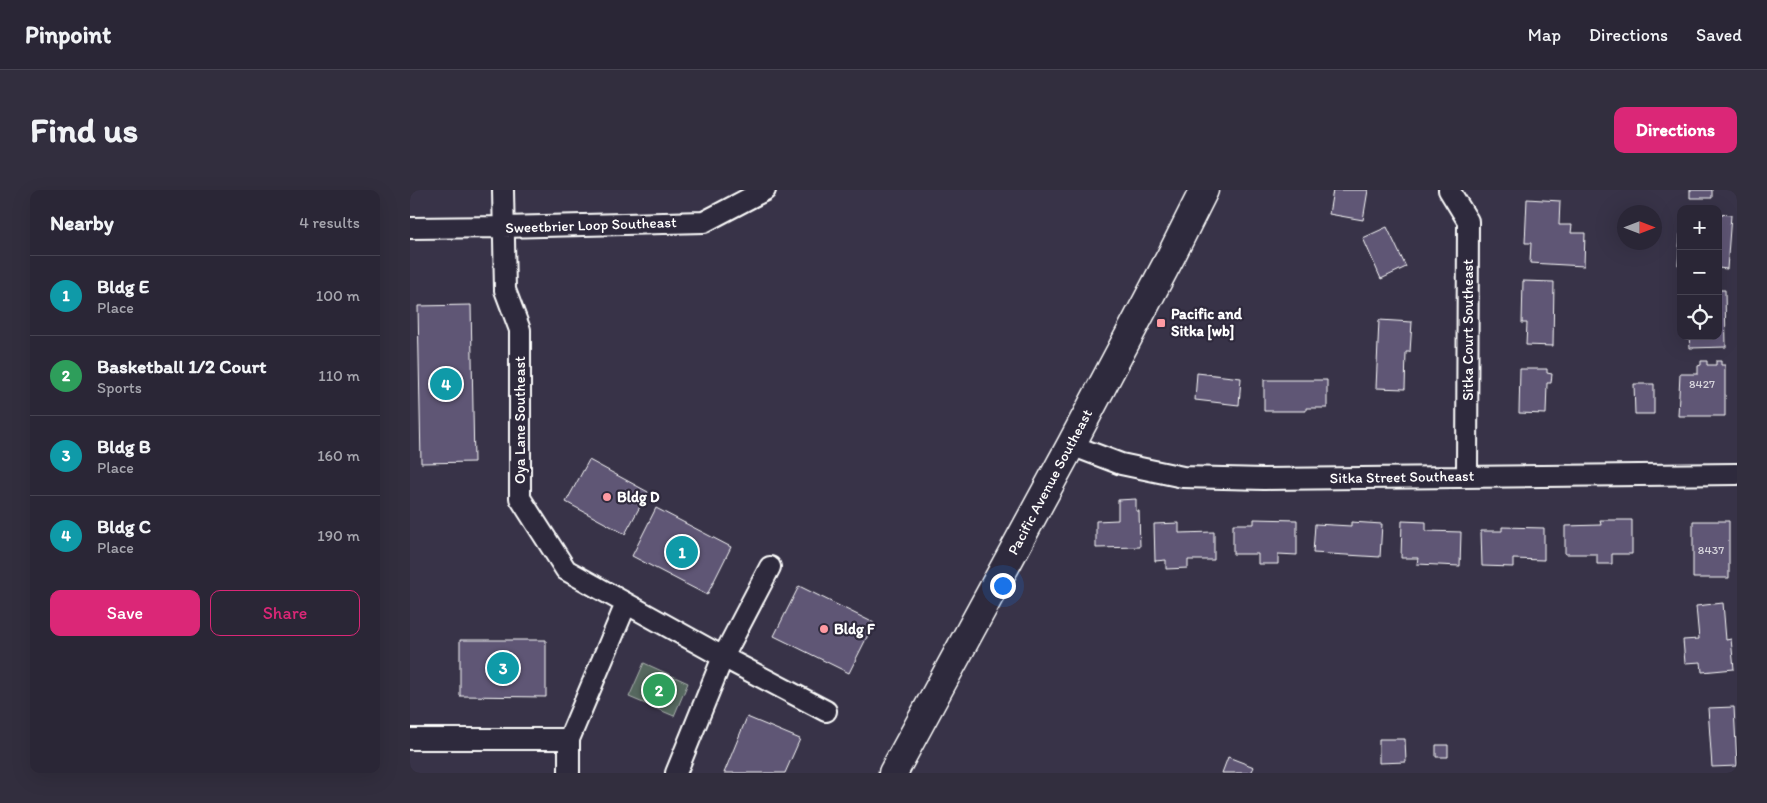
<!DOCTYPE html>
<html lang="en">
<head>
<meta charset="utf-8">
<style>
  body { margin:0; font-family:Itim,sans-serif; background:#322e3e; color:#f1f3f6 }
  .controls { position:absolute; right:15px; top:15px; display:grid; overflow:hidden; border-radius:10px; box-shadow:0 5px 20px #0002 }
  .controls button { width:45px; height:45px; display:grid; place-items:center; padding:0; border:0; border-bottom:1px solid #464351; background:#2a2636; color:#f1f3f6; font:25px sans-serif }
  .compass { position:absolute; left:1207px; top:15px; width:45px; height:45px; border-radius:50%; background:#2a2636; box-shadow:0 5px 20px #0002; rotate:90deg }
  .you { position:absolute; left:592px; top:395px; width:18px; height:18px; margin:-12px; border:4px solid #fff; border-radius:50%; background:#1a73e8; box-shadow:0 0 0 8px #1a73e833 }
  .badge { display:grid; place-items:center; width:32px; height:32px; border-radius:50%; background:#db2777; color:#fff; font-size:16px; font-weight:700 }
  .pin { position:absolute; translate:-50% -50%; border:2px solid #fff; box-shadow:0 1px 5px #0006 }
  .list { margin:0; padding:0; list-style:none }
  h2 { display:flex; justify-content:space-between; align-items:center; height:65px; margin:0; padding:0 20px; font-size:21px }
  h2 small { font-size:16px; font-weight:400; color:#a5a5ad }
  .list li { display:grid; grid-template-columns:32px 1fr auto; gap:15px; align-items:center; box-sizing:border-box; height:80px; padding:0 20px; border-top:1px solid #464351 }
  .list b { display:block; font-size:19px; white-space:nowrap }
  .list p { margin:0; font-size:16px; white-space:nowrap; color:#a5a5ad }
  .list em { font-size:16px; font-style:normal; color:#a5a5ad }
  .actions { display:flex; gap:10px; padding:15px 20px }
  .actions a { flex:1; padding:11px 0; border:1px solid #db2777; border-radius:10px; text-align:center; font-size:18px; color:#db2777 }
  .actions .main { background:#db2777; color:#fff }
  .icon { flex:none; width:28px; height:28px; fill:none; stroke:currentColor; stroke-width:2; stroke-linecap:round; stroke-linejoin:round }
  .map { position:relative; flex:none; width:1327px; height:583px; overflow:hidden; border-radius:10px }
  header { display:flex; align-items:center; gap:30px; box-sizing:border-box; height:70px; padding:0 25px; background:#2a2636; border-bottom:1px solid #464351 }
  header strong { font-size:24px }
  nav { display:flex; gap:28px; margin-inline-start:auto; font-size:18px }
  .intro { display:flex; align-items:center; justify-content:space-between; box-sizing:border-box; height:120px; padding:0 30px }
  h1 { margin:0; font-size:35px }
  .button { padding:12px 22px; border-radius:10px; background:#db2777; color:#fff; font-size:18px; font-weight:700 }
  main { display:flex; gap:30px; padding:0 30px }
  aside { flex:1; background:#2a2636; border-radius:10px; box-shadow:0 5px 20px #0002 }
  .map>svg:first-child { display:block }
  .green { fill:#57675f; stroke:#abb3af }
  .building { fill:#5e5674; stroke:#fff }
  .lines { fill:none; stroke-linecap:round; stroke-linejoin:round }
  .minor-casing { stroke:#fff; stroke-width:24 }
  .primary-casing { stroke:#fff; stroke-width:31 }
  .minor { stroke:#2f2a3d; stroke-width:20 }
  .primary { stroke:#2f2a3d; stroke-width:28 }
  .poi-dot { fill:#ff9aa2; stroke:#2f2a3d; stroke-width:2 }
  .labels { text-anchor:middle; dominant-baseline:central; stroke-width:4.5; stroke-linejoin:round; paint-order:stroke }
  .number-label { font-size:12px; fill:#d7d5dc }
  .street-label { font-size:15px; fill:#fff; stroke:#2f2a3d }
  .poi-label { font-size:15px; font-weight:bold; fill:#fff; stroke:#2f2a3d; text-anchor:start }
</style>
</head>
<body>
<header>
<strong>Pinpoint</strong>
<nav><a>Map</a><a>Directions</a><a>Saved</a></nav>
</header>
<div class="intro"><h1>Find us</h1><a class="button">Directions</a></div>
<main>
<aside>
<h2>Nearby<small>4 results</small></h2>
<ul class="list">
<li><span class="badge" style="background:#0f9aa8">1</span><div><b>Bldg E</b><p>Place</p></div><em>100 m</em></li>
<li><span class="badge" style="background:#2e9e5b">2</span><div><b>Basketball 1/2 Court</b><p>Sports</p></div><em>110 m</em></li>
<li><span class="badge" style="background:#0f9aa8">3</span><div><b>Bldg B</b><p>Place</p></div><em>160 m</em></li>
<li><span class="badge" style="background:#0f9aa8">4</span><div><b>Bldg C</b><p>Place</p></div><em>190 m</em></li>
</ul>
<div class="actions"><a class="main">Save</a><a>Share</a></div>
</aside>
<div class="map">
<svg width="1327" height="583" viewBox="0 0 1327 583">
  <rect width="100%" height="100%" fill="#383348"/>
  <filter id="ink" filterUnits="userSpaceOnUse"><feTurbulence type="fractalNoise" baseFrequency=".02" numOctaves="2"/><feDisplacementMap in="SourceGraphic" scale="10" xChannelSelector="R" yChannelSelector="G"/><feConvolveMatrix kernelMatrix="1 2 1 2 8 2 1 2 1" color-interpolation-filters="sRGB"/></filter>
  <g filter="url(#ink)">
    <path class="green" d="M234,473L278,493L264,526L219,507Z"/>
    <path class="building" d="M923,0H958L953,30L919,24Z
      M1280,0H1302V8H1280Z
      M1117,9L1150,11L1149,35H1162L1161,43H1175L1174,76L1120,73L1121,53H1115Z
      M1308,24L1321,25L1317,79L1308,78Z
      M977,37L996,77L971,89L953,48Z
      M1270,44H1271V75H1268Z
      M1113,91L1144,92L1143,156L1116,155L1117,133H1112Z
      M1308,100H1315L1316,157L1280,158L1279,146H1308Z
      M61,115L64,272L11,273L8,116Z
      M969,130L1002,132L1000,162H996L995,199L966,198Z
      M1291,171H1297V175H1306V171H1311V175H1315V226H1268L1270,184H1288V176L1291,175Z
      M1110,179H1137V183L1142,184L1141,193H1137L1136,224L1109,223Z
      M787,183L831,188L829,215L785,210Z
      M854,190H917V218H896V221H854Z
      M1224,194H1244V224H1225Z
      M179,270L238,302L215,344L156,312Z
      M726,309V321H729L730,357L686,358V331L708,330V310Z
      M246,318L321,357L297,405L222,366Z
      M844,329L887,330V365L868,364V374H848V364H823V334H844Z
      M1190,330H1222V364H1202V374H1187V364H1155V336L1191,335Z
      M992,331L1016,332V341L1051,342L1050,376L1007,374L1008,368H991Z
      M1283,331H1319V388H1283Z
      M941,332L972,334L970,367L903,363L905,334L941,336Z
      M769,333V343L804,342V370H778V378L756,379V370L745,371L744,334Z
      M1092,337L1134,338V370L1103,369V377L1072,376L1071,341H1092Z
      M389,396L464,433L439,483L364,446Z
      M1313,413L1316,450L1321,449L1324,479L1292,482L1291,472L1275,473L1273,450L1289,449L1286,416Z
      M50,450H136V507L50,506Z
      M1324,517L1327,576L1302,577L1298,518Z
      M337,527L390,549L375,583H314Z
      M969,549H995L996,572L969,573Z
      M1026,555H1038V567H1026Z
      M818,567L844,577L841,583H812Z"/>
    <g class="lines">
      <defs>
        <path id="minor" d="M93,0L95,100L110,140V308L156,380L313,467L416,521
          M1039,0L1058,31L1057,286
          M0,38L93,37L294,32L355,0
          M661,255L711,274L773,287L854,289L1327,284
          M0,549H159
          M159,583V549L216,414
          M266,583L313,467L360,377"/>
        <path id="primary" d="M483,583L661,255L761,66L794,0"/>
      </defs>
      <use href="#minor" class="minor-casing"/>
      <use href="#primary" class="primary-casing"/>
      <use href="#minor" class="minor"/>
      <use href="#primary" class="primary"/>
    </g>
  </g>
  <g class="poi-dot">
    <rect x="746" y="128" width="10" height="10" rx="2.5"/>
    <circle cx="197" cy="307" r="5"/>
    <circle cx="414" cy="439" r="5"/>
  </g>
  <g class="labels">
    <g class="number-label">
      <text x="1292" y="194">8427</text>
      <text x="1301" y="360">8437</text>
    </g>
    <g class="street-label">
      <text transform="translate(181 35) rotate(-2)">Sweetbrier Loop Southeast</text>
      <text transform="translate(1058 140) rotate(-90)">Sitka Court Southeast</text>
      <text transform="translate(110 230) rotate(-90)">Oya Lane Southeast</text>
      <text transform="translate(992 287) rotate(-1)">Sitka Street Southeast</text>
      <text transform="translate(640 292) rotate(-62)">Pacific Avenue Southeast</text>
    </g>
    <g class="poi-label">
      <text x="761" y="124">Pacific and<tspan x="761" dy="17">Sitka [wb]</tspan></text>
      <text x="207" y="307">Bldg D</text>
      <text x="424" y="439">Bldg F</text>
    </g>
  </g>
</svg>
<div class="controls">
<button>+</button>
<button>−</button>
<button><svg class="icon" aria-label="locate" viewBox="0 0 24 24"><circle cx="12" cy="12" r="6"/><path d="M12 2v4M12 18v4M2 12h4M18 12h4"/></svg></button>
</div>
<svg class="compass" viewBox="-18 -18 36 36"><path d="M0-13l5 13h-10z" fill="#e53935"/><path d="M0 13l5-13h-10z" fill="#a5a5ad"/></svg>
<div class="you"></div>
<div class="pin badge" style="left:272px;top:362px;background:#0f9aa8">1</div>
<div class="pin badge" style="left:249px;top:500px;background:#2e9e5b">2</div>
<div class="pin badge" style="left:93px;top:478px;background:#0f9aa8">3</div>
<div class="pin badge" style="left:36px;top:194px;background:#0f9aa8">4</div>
</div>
</main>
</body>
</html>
